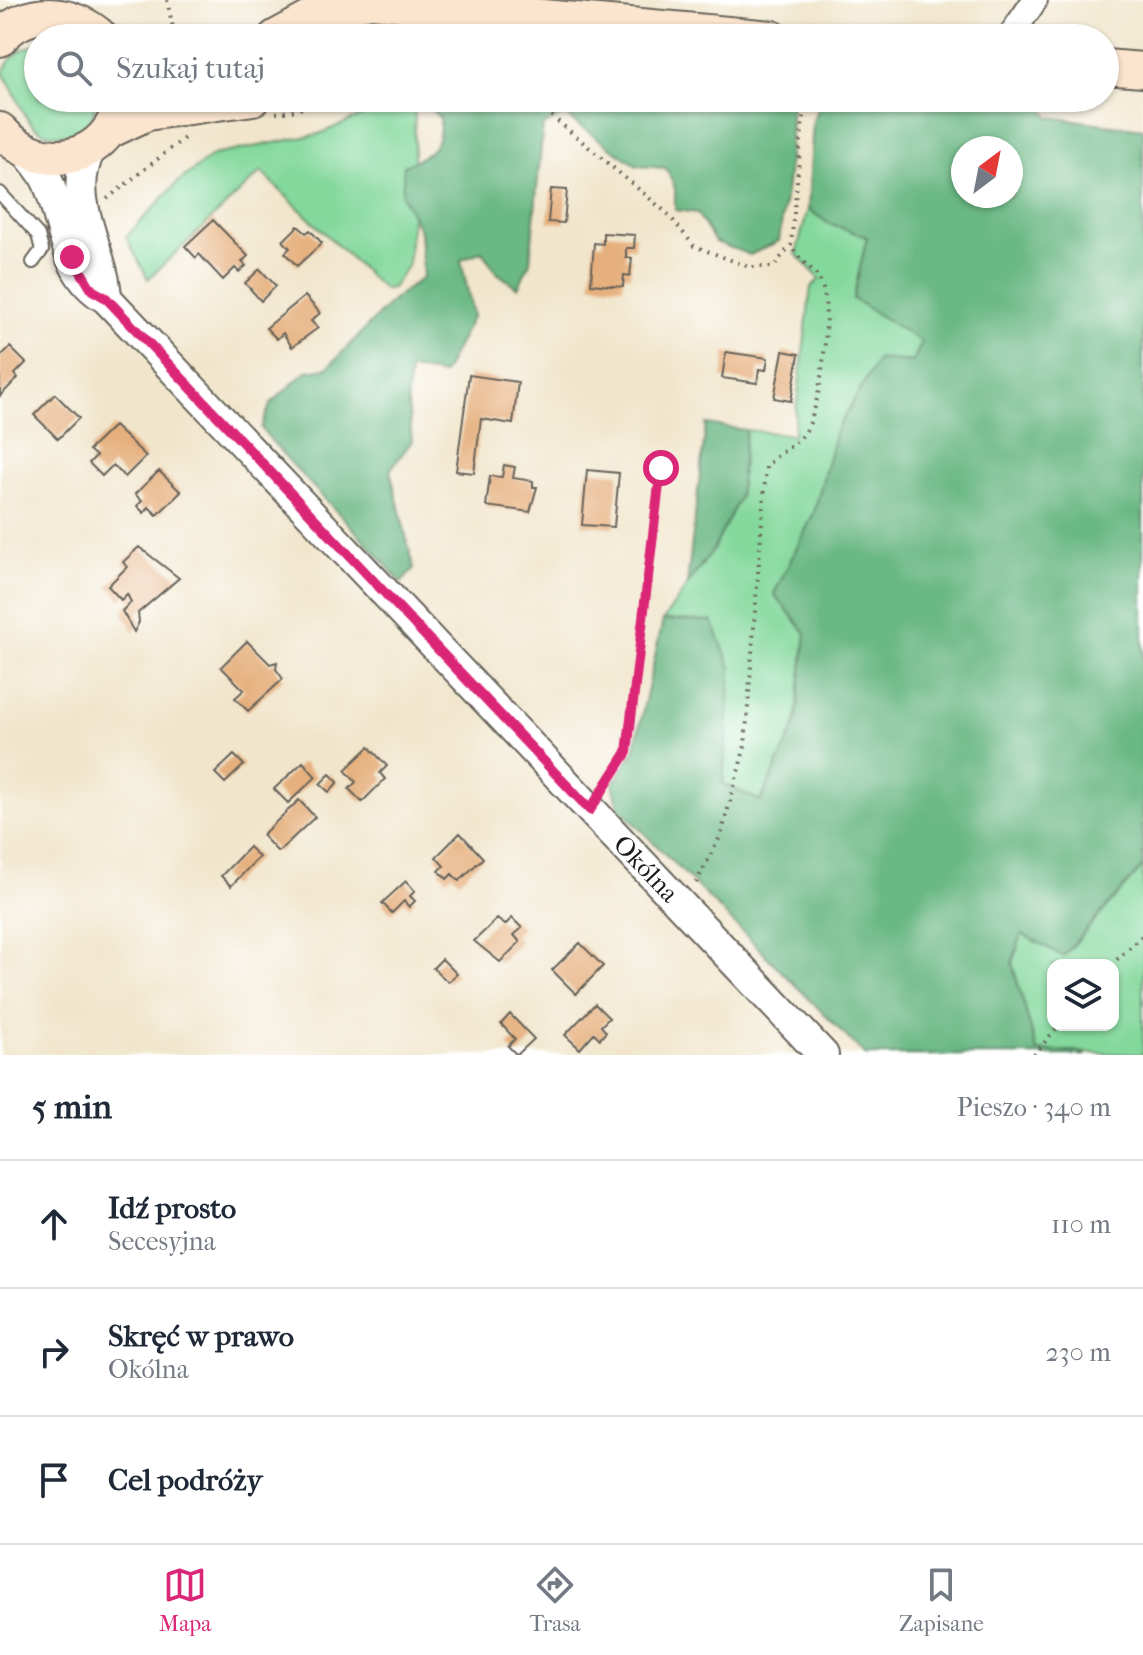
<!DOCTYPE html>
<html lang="pl">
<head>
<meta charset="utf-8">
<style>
  body { margin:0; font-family:"IM FELL French Canon",serif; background:#f6f6f7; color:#1f2937 }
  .controls { position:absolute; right:24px; bottom:24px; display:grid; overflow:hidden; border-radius:16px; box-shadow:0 2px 6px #0004 }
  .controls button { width:72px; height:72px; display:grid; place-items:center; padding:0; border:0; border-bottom:2px solid #e0e1e3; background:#fff; color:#1f2937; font:40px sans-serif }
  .compass { position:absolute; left:951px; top:136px; width:72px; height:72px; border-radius:50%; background:#fff; box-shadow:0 2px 6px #0004; rotate:32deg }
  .stop { position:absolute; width:24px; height:24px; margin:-18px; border:6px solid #db2777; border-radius:50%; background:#fff }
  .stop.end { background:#db2777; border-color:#fff; box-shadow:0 2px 8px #0008 }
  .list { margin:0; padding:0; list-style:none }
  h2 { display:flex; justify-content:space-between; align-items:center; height:104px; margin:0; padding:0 32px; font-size:34px }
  h2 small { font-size:26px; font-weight:400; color:#747a83 }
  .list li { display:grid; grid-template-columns:52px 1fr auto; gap:24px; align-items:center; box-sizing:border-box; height:128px; padding:0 32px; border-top:2px solid #e0e1e3 }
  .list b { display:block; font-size:30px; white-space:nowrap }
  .list p { margin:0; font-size:26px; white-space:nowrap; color:#747a83 }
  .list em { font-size:26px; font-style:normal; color:#747a83 }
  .icon { flex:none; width:44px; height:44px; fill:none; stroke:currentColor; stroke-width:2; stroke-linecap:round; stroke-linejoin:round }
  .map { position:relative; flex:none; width:1143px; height:1055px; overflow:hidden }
  .search { position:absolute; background:#fff; box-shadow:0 2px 6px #0004; left:24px; right:24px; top:24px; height:88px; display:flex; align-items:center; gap:20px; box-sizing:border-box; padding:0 28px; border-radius:44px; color:#747a83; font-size:30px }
  .sheet { height:488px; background:#fff }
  nav { display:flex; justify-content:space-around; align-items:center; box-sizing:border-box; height:112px; border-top:2px solid #e0e1e3; background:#fff; font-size:22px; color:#747a83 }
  nav a { display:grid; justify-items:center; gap:4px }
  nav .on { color:#db2777 }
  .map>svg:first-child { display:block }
  .green { fill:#83d89b; stroke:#507a5c; stroke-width:2; fill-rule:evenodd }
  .forest { fill:#6ab883; stroke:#436a50; stroke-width:2; fill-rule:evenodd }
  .building { fill:#e6b07e }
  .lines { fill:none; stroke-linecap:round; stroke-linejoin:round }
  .service-casing { stroke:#67635a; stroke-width:16 }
  .minor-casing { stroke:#67635a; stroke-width:28 }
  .tertiary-casing { stroke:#67635a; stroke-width:34 }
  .secondary-casing { stroke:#67635a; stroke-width:38 }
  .path { stroke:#67635a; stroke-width:4; stroke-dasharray:2 6; stroke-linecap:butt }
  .service { stroke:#fff; stroke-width:12 }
  .minor { stroke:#fff; stroke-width:24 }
  .tertiary { stroke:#fff; stroke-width:30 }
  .secondary { stroke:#fbe5cf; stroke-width:34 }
  .route { stroke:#db2777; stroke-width:10 }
  .labels { text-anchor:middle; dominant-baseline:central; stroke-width:7; stroke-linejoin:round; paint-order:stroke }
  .street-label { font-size:26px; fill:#1c1c1c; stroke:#fff }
</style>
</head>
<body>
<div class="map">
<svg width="1143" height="1055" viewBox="0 0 1143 1055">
  <rect width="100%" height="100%" fill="#fff"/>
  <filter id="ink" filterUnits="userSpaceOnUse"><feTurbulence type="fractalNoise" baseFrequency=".0125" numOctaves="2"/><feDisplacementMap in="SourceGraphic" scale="16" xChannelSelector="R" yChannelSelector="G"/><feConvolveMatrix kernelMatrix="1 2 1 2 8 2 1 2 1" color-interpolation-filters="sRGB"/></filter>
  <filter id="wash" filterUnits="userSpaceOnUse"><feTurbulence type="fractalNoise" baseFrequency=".006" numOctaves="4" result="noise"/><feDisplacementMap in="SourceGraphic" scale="32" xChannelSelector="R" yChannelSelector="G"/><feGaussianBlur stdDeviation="1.8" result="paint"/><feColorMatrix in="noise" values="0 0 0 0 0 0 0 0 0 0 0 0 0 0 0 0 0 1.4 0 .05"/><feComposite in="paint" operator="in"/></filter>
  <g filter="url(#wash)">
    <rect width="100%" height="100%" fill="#f1e6cc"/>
    <path class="green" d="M38,44V98H96L93,116C85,127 74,134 61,135C21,136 22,97 3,74C8,57 21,48 38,44Z
      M386,105L415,106L413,206L408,265L392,288L383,289L261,172L148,279L126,237L178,182L213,155L319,134Z
      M808,209L828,223L867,237L853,299L922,341L913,362L878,359L836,431L814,513L774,594L806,633L796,724L760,802L723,784L731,668L712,622L663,620L714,548L739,498L746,430L793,435L811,287L820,279L796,254Z
      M1143,866V1055L1037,1051L1012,963L1022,934L1064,956ZM1053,965H1113V1025H1053Z"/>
    <path class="forest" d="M418,98H792L788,177L779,241L750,255L715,242L697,213L675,210V188L666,168L637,166L564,115L543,126L530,262L518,288L496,272L482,251L461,260L473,315L443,375L410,369L407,395L412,441L390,470L414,569L401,583C358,528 304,483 261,428L271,403L307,371L327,368L393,300L423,277L420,231L402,195L404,166C429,154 442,148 440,118Z
      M824,98H1035L1050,117L1143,129V866L1063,956L1022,934L1012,963L1037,1051H1078L1085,1055H865L619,808L613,784L634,751L663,620L712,621L731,668L723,784L761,801L796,724L806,633L774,594L814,513L836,431L878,359L913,362L922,342L853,299L867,237L828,223L808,209L813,120ZM1011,148V196H963V148Z
      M706,424L746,430L739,498L714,548L687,584Z"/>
    <g id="blocks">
      <path class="building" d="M551,189L567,190L564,223L548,222Z
        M213,220L248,256L242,262L246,266L239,272L235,268L223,280L199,254L196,258L185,246Z
        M298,226L306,233L310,230L322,243L297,266L285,253L290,248L283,241Z
        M603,233L635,235L634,248H626V258H632L630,276L624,275L623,287L591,284L594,243L603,244Z
        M260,269L276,286L261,301L245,283Z
        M305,296L320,313L311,321L318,328L292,347L283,333L277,339L266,328Z
        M10,347L26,363L15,374L18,378L0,396V357Z
        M783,351L799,354L791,401L774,398Z
        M726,352L768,358L766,370L759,369L757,383L722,378Z
        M469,375L518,382L513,424L481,419L474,473L456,471Z
        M55,394L79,418L58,439L34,415Z
        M114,426L146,456L125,477L113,465L102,476L89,463L96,456L89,450Z
        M504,465L515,467L513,478L533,481V487H537L530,512L486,506L490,476L502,477Z
        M587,470L619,473L614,527L582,525Z
        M159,471L181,492L157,515L149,507L144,513L137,506L142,501L135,494Z
        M139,547L179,578L138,613L139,622L134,632L122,611L131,602L127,594L121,600L108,586L127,567L123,562Z
        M247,641L270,664L277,662L276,669L283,679L248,711L235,698L244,690L221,667Z
        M369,747L387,766L380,773L385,779L362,802L349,789L356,782L345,770Z
        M234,755L244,765L225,783L215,773Z
        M303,762L316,777L288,803L274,789Z
        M330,774L338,782L329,792L320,784Z
        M299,800L315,817L278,852L262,835Z
        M460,833L483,858L459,881L452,874L447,879L439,871L444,866L436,857Z
        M249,847L259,857L231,886L221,876Z
        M406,881L415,891L410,896L415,901L409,907L404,901L392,913L382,903Z
        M512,918L522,928L514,935L520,942L500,962L474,941L497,919L505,925Z
        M580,943L603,966L576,994L552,970Z
        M442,959L457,974L448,982L433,968Z
        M595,1004L609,1018L601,1026L606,1032L600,1039L594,1033L580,1049L565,1035Z
        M510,1014L534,1039L517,1055L508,1046L515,1039L501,1024Z"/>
    </g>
  </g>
  <g filter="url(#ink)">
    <use href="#blocks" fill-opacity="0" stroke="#67635a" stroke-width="2"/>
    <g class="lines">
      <defs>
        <path id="service" d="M0,193L38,235L42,250L33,262"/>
        <path id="minor" d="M1009,38L1035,0"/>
        <g id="tertiary">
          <path id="s1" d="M24,149C33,160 44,171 49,185C65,224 64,275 106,298L823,1055"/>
          <path d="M90,150C64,200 104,249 106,298"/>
        </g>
        <path id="secondary" d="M275,38L328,9L371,1L772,38
          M402,38L431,24L470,17
          M0,39C26,6 74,11 102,38
          M1105,67L1143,70
          M0,130C41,176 111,162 122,98
          M109,131L147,113L253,98"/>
      </defs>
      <use href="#service" class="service-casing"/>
      <use href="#minor" class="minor-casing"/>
      <use href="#tertiary" class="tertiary-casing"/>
      <use href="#secondary" class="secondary-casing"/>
      <path class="path" d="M167,0L175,38
        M237,38L249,32
        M536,98L541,107L668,214L694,246L749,267H773L791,245L805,98
        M276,113L298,110L322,98
        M107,199L188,135
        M604,787L627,752L661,468
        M696,883L721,835L745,746L766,467C778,452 797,446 807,429C821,404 833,309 821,283C815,269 798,260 791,245
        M1111,965L1143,935
        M1034,1055L1059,1025"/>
      <use href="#service" class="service"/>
      <use href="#minor" class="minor"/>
      <use href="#tertiary" class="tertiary"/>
      <use href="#secondary" class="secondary"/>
    </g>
  </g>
  <g class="lines" filter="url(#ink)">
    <path class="route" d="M72,257L92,290L106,298L590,810L627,752L661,468"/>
  </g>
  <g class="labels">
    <g class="street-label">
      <text stroke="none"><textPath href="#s1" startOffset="960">Okólna</textPath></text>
    </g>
  </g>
</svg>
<div class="controls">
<button><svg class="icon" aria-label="layers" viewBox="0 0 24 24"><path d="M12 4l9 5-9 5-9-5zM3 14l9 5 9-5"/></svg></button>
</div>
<svg class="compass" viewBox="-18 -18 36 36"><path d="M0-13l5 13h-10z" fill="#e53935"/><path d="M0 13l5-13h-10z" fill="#747a83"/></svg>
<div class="stop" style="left:661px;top:468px"></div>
<div class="stop end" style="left:72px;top:257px"></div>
<div class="search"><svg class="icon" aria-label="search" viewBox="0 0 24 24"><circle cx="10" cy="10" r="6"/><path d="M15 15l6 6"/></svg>Szukaj tutaj</div>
</div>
<section class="sheet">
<h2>5 min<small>Pieszo · 340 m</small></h2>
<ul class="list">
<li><svg class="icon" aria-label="ahead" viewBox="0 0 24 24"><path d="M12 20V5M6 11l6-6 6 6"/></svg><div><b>Idź prosto</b><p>Secesyjna</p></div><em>110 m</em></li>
<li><svg class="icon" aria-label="right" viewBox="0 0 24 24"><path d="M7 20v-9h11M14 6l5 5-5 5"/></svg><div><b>Skręć w prawo</b><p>Okólna</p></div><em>230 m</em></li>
<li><svg class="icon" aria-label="arrive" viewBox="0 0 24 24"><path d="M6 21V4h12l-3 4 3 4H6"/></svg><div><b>Cel podróży</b></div></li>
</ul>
</section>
<nav>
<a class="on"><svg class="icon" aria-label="map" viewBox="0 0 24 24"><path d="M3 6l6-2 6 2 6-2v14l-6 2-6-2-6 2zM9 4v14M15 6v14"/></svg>Mapa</a>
<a><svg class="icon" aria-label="directions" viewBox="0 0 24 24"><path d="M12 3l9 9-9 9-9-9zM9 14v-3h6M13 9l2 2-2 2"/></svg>Trasa</a>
<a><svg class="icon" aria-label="saved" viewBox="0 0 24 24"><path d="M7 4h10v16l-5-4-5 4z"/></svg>Zapisane</a>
</nav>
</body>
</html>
